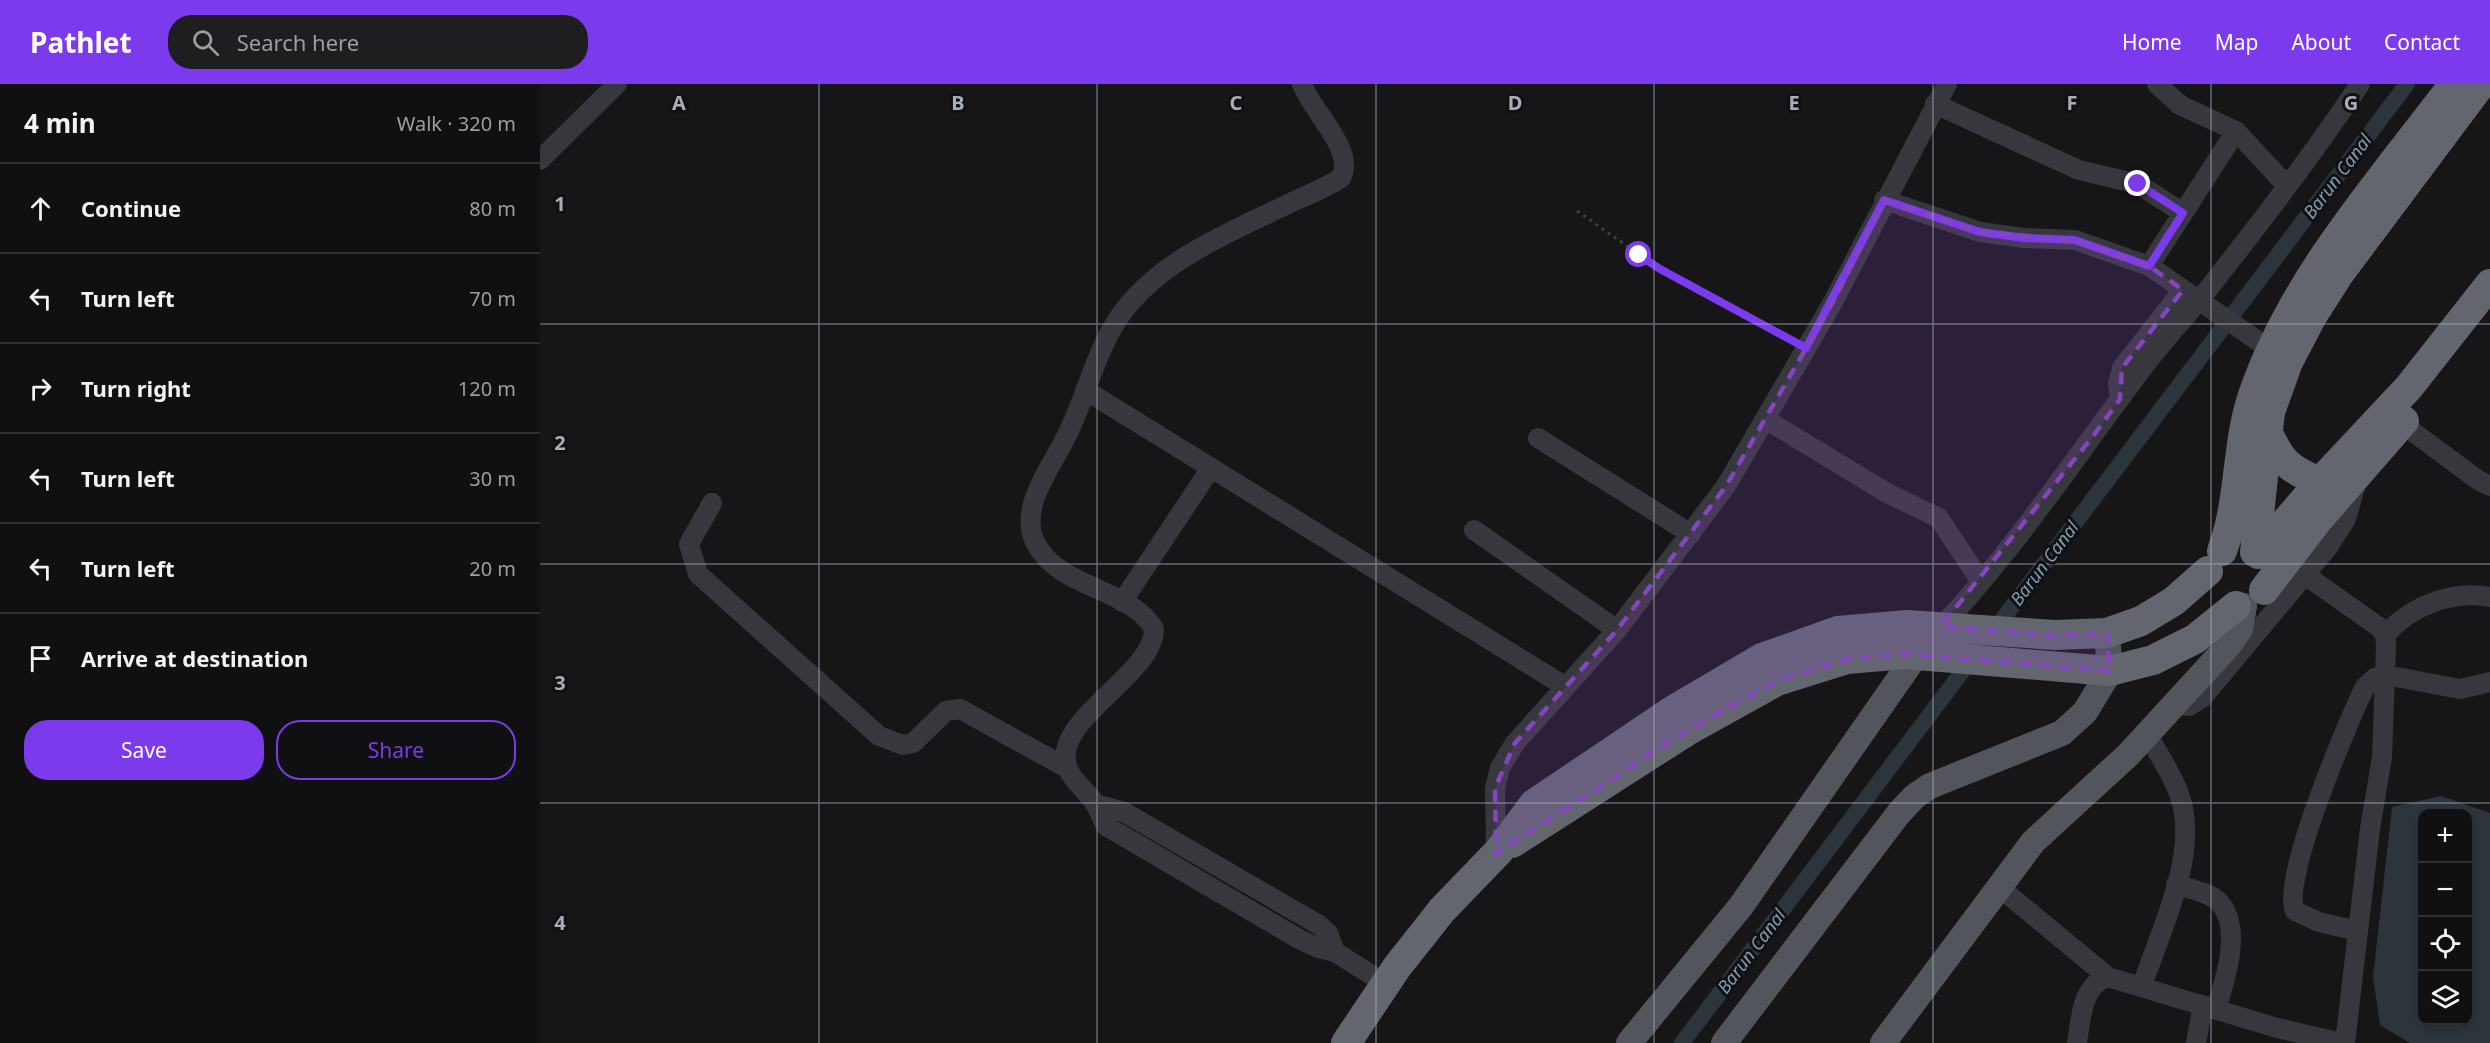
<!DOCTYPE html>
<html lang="en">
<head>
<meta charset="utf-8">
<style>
  body { margin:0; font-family:"Noto Sans",sans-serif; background:#1e1e20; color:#f1f3f6 }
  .controls { position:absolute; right:18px; bottom:18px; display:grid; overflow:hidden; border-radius:12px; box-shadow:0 3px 9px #0003 }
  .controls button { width:54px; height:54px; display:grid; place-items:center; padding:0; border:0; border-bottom:2px solid #303032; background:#101012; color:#f1f3f6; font:30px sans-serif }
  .stop { position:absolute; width:18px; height:18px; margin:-14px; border:4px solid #7c3aed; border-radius:50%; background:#fff }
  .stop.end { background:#7c3aed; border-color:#fff; box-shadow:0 2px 6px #0008 }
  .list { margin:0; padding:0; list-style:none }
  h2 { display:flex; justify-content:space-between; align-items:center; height:78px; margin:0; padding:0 24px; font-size:26px }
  h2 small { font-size:20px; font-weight:400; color:#9c9d9f }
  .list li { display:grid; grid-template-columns:39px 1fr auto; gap:18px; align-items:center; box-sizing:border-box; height:90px; padding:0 24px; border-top:2px solid #303032 }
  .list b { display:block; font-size:22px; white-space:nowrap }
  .list em { font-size:20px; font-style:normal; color:#9c9d9f }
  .actions { display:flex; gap:12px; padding:18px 24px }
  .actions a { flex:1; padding:14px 0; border:2px solid #7c3aed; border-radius:24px; text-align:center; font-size:21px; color:#7c3aed }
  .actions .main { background:#7c3aed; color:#fff }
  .icon { flex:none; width:33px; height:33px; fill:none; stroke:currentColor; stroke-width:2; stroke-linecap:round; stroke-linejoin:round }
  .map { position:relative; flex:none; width:1950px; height:959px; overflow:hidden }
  header { display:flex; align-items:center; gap:36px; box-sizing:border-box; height:84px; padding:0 30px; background:#7c3aed; color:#fff }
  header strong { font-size:28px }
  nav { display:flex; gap:33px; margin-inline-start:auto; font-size:21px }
  .search { width:420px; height:54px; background:#1e1e20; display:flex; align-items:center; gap:15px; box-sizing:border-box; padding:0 21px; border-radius:24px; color:#9c9d9f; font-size:22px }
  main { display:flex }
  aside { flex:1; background:#101012 }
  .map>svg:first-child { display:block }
  .water { fill:#2c353c; fill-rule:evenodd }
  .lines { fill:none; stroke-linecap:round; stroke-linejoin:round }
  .canal { stroke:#2c353c; stroke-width:16 }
  .path { stroke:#3d3f44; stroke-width:3; stroke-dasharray:3 4.5; stroke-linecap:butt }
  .minor { stroke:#37383d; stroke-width:20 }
  .major { stroke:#53555c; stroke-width:26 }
  .highway { stroke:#63666e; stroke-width:30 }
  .route { stroke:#7c3aed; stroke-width:8 }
  .marked { fill:#8446be; fill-opacity:0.2; stroke:#8446be; stroke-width:4.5; stroke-dasharray:12 8; stroke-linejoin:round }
  .grid { fill:none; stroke:#a8adb8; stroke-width:1.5; stroke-opacity:0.55 }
  .labels { text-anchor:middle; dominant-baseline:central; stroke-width:6; stroke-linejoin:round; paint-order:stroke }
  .water-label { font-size:18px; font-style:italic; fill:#7f9bb3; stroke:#111113 }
  .grid-label { font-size:20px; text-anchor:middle; font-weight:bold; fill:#a8adb8; stroke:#111113; stroke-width:6; stroke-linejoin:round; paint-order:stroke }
</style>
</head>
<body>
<header>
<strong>Pathlet</strong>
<div class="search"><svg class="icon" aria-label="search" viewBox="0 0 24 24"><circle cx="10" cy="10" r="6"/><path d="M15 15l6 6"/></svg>Search here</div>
<nav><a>Home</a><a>Map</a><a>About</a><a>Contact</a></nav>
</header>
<main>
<aside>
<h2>4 min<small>Walk · 320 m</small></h2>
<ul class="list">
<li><svg class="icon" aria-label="ahead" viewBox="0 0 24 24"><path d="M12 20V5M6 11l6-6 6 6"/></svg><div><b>Continue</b></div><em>80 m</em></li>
<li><svg class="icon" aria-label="left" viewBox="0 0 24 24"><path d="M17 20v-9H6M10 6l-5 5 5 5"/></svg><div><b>Turn left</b></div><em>70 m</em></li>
<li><svg class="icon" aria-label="right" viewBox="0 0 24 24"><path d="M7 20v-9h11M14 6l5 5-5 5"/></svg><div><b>Turn right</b></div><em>120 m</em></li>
<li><svg class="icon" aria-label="left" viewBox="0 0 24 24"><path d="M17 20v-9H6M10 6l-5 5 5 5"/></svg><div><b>Turn left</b></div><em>30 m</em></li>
<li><svg class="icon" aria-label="left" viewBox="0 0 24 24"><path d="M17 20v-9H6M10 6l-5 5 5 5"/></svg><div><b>Turn left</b></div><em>20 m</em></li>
<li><svg class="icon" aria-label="arrive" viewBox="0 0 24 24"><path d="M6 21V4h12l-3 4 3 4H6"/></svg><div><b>Arrive at destination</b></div></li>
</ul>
<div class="actions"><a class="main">Save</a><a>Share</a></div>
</aside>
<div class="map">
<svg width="1950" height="959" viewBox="0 0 1950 959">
  <rect width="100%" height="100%" fill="#161618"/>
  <path class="water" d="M1901,712L1950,729V959H1870L1840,941L1833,893L1852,723ZM1882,730H1928V936H1882Z"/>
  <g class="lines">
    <path class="canal" d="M1452,549L1867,0
      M1142,959L1434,572"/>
    <path class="path" d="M1037,127L1120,185L1251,256"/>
    <path class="minor" d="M762,0C772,28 816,66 801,94C784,105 765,112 748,120C689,149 622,175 582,229C554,268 546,316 524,357C509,386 479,425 495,458C518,505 591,504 614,545C614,592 508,637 528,685C534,699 548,708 556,721C560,728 562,736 566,742L759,855L778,864L795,868L846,900
      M1617,0L1640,21L1696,47L1747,102
      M1395,20L1539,86L1598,100L1643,129
      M0,76L77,0
      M1344,116L1440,148L1484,154L1535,156L1609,182L1731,266
      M1609,182L1696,47
      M545,306L1026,603
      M1580,315L1578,300L1582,284L1643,206
      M1225,335L1347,409L1399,434L1441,498
      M1861,339L1938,396L1950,402
      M998,354L1151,450
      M172,419L149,460L158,490L339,652L363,661L373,659L406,627L420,625L527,684
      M934,446L1077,546
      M1765,491L1839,543L1845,551L1846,561L1842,673L1830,745L1805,959
      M582,518L671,384
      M1401,543C1476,464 1536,372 1602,285C1622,258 1645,234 1666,208C1719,140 1772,72 1820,0
      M1845,551C1871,522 1911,506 1950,513
      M1635,620L1649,622L1662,614L1788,463L1806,435L1817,396
      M555,720L584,728L779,841L788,849L795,868
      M956,770L955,704L960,684L975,659L1077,546L1186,402L1293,218L1407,0
      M1636,800C1649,805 1669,808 1679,818C1703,843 1685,897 1676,925
      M1459,803L1568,893
      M1818,847L1779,838L1755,827C1740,798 1808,637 1825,603L1835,594L1846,591L1920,605L1950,598
      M1602,902C1620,848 1658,773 1641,716C1634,693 1619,671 1607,650
      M1537,959C1541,936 1541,901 1568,893L1737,944L1802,959
      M1656,959L1663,921"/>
    <path class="major" d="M1089,959L1201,822L1376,571
      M1184,959L1359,729L1375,712L1390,702L1522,649L1545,628L1570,587L1567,549
      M1343,959L1493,758L1588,671L1689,561L1700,545L1704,522"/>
    <path class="highway" d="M1727,347C1741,378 1748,385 1780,398
      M1682,467C1701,417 1696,361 1713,311C1754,193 1840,98 1914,0
      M1715,468L1730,328L1748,278L1771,234L1799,190L1941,0
      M1718,470L1780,398L1869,303L1950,200
      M1724,506L1777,437L1864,337
      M972,759L1147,647L1237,597L1307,575L1365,570L1570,587L1613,576L1655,555L1696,522
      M806,959L857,883L902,826L959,767L994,720L1132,627L1222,574L1298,547L1367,541L1515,551L1567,549L1601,537L1634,517L1668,487"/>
  </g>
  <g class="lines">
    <path class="route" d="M1099,171L1120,185L1266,264L1344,116L1440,148L1484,154L1535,156L1609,182L1643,129L1598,100"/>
  </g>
  <path class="marked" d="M1344,116L1440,148L1535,156L1609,182L1643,206L1582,284L1580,315L1554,351L1401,542L1515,551L1567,549L1570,587L1365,570L1307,575L1237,597L1147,647L956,770L955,704L975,659L1077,546L1186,402L1293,218Z"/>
  <path class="grid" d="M279,0V959M557,0V959M836,0V959M1114,0V959M1393,0V959M1671,0V959M0,240H1950M0,480H1950M0,719H1950"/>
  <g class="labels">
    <g class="water-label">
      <text transform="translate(1797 92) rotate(-53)">Barun Canal</text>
      <text transform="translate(1504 479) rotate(-53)">Barun Canal</text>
      <text transform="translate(1211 867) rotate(-53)">Barun Canal</text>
    </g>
  </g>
  <g class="grid-label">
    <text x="139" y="26">A</text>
    <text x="418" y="26">B</text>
    <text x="696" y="26">C</text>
    <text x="975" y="26">D</text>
    <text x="1254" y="26">E</text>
    <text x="1532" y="26">F</text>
    <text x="1811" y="26">G</text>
    <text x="20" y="127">1</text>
    <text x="20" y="366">2</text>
    <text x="20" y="606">3</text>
    <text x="20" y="846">4</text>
  </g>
</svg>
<div class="controls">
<button>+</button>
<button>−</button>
<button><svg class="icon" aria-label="locate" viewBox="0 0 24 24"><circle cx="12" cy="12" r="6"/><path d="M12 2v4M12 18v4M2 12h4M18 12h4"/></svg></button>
<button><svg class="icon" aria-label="layers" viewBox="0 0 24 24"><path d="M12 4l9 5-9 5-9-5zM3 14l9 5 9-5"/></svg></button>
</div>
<div class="stop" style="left:1099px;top:171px"></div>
<div class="stop end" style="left:1598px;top:100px"></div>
</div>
</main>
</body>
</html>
